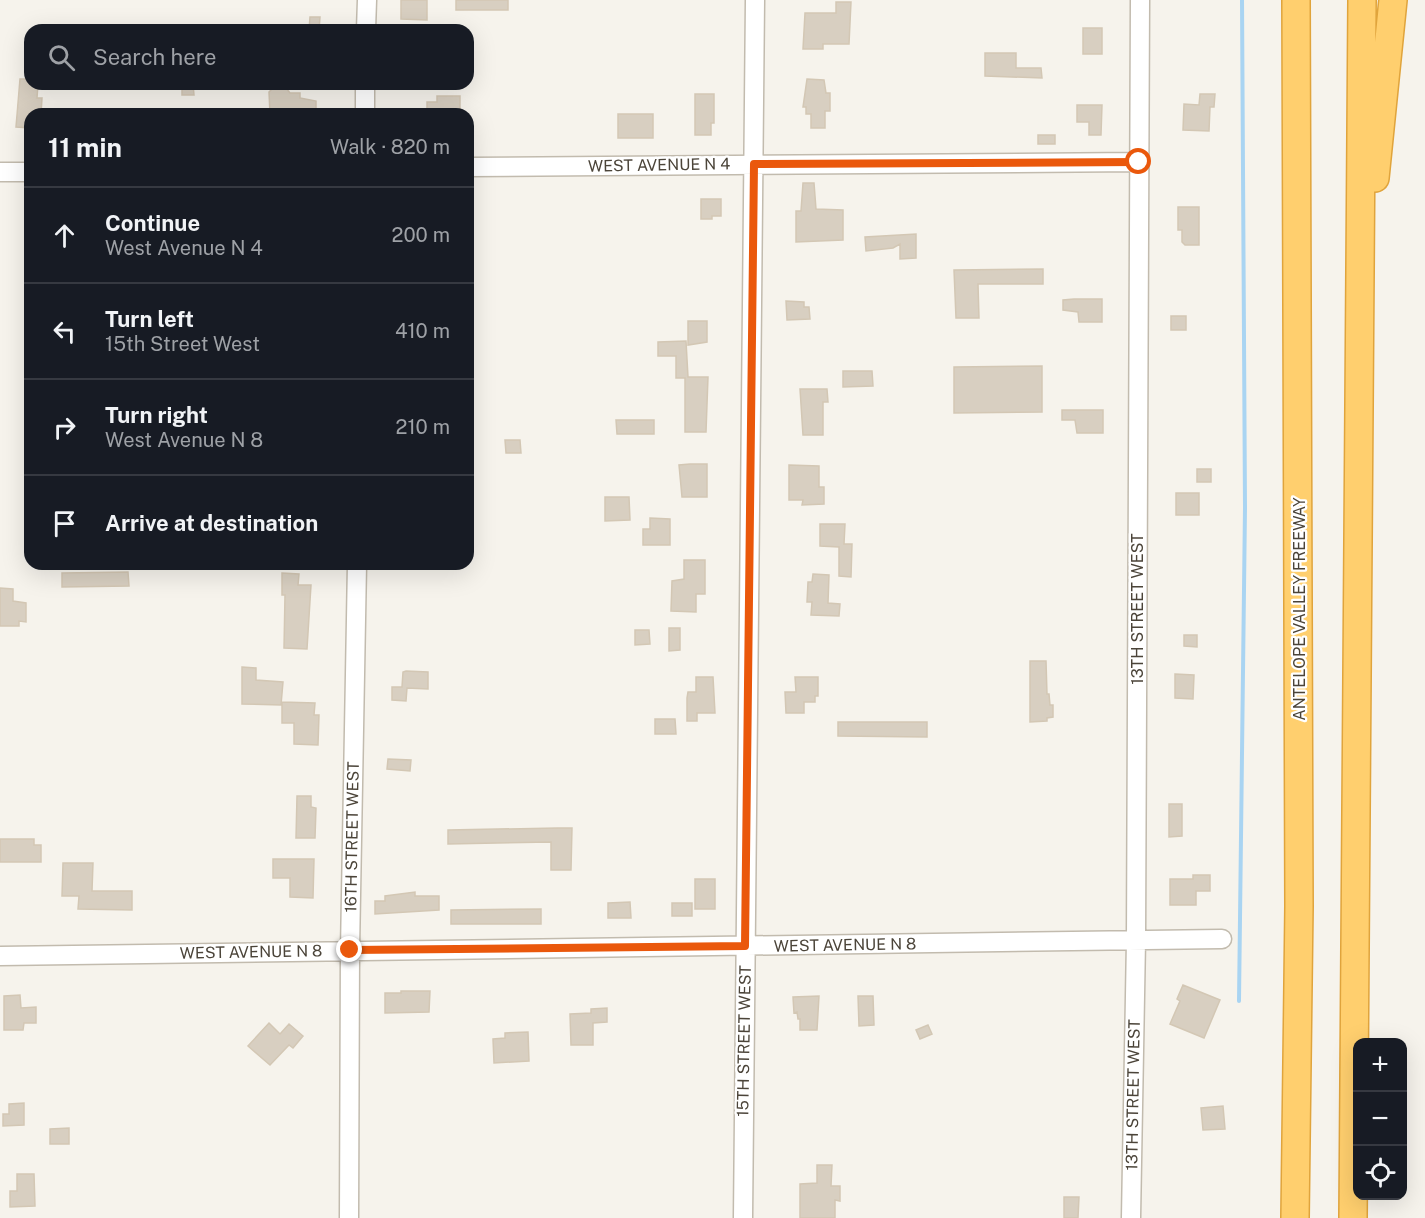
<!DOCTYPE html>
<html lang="en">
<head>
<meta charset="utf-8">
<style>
  body { margin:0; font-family:"Public Sans",sans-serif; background:#242831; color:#f1f3f6 }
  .controls { position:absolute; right:18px; bottom:18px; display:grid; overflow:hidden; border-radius:12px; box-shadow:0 6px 24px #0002 }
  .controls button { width:54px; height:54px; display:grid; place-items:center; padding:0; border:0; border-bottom:2px solid #363941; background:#171b24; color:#f1f3f6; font:30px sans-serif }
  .stop { position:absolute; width:18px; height:18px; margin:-14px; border:4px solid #ea580c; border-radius:50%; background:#fff }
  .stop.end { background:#ea580c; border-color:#fff; box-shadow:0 2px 6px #0008 }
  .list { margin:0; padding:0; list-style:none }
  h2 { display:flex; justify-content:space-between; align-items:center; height:78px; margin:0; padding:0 24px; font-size:26px }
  h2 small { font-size:20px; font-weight:400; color:#9ea1a6 }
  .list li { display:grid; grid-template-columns:39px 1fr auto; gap:18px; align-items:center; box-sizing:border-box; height:96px; padding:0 24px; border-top:2px solid #363941 }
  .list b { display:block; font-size:22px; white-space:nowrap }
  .list p { margin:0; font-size:20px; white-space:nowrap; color:#9ea1a6 }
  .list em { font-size:20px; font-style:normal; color:#9ea1a6 }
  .icon { flex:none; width:33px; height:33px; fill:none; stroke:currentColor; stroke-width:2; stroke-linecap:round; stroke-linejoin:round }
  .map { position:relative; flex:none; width:1425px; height:1218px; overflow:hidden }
  .search { position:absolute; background:#171b24; box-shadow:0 6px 24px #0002; left:24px; top:24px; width:450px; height:66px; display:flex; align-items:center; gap:15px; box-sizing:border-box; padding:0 21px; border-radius:18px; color:#9ea1a6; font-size:22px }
  .panel { position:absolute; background:#171b24; box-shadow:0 6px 24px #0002; left:24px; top:108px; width:450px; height:462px; border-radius:18px }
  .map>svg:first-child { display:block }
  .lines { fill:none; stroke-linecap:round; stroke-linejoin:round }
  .stream { stroke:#a9d4f2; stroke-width:4 }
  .building { fill:#d8cfc1; stroke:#d3c7b4; stroke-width:1.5 }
  .minor-casing { stroke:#c2bbae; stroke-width:21 }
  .highway-casing { stroke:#e0a43c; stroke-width:30 }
  .minor { stroke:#fff; stroke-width:18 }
  .highway { stroke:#ffcf6e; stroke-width:27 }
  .route { stroke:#ea580c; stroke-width:8 }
  .labels { text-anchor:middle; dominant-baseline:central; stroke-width:4.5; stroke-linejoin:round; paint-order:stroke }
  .street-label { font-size:16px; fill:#4b4439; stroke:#fff }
</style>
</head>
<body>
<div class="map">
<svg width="1425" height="1218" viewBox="0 0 1425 1218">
  <rect width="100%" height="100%" fill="#f6f3ec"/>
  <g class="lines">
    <path class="stream" d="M1239,1001L1245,508L1242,0"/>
  </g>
  <path class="building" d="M401,0H427V20L401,19Z
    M456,0H508V10H456Z
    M836,2H851L849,44H823V49H803L805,13H836Z
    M310,17H320L319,30H309Z
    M1083,28H1102V54H1083Z
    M985,53H1016V68H1041L1042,78L985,76Z
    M20,79H30V84H38L37,98H42L41,114H30V128L16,127Z
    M807,79L824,80L826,93H830V111H825V128H811V114H806V107H803Z
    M182,84H193L194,95H182Z
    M286,88L290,93H300V98L316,101V114H270L269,92L272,89Z
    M695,94H714V123H711V135H695Z
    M1200,94H1215L1214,107H1210L1209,131L1183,130L1184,104L1199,105Z
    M437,96H460V114H427V102H437Z
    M1077,105H1102L1101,135H1089V122H1077Z
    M618,114H653V138H618Z
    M1038,135H1055V144H1038Z
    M803,183H814L816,209L843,210V240L796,242V211H801Z
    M701,199H721V216H712V219H701Z
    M1178,207H1199V245H1185L1182,242V230H1178Z
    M916,234V258L900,259V244L893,248L866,251L865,237Z
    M1043,269V284H978L979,318H956L954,270Z
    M1074,299H1102V322H1079L1078,312L1063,310V300Z
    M786,301L804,302V307H809L810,319L787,320Z
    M1171,316H1186V330H1171Z
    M688,321H707V342L688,345Z
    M686,341L688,377H708L706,432H685V378H676V356H658V342Z
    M1042,366V412L954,413V367Z
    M843,371H872L873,386L843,387Z
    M800,389H827L828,402H823V435H803Z
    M1062,410H1103V433H1077L1075,420H1062Z
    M616,420H654V434H617Z
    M505,440H520L521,453H506Z
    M690,464H707V497H682L679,465Z
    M789,465L819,466V487H824V504L802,505L803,500H789Z
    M1197,469H1211V482H1197Z
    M1176,493H1199V515H1176Z
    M605,497H629L630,520L605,521Z
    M650,518L670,519V545H643V529H650Z
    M820,524H845L844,544H852L851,577L839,576V547L820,546Z
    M684,560H705V594H696V612L671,611L672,581L684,579Z
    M128,572L129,586L62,587V573Z
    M282,573L299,574L298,585H311L307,649L284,648L285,595H282Z
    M813,574L829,575L828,603L840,604L839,616L811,615L812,602H807L808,582H812Z
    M0,588L13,589V601L26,603V622L19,621V626H0Z
    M669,628H680V650L669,651Z
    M635,630H649L650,644L635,645Z
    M1184,635H1197V647L1184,646Z
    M1030,661H1046L1047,694H1049L1050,705H1053V717L1047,718V721L1030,722Z
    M242,667L256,668V680L283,682L281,705L242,704Z
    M406,671L428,672V689L407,688L406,701L392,700V687H402L403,672Z
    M1175,674L1194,675L1193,699L1175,698Z
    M696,677H713L715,713H697V721H687V698L688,692H696Z
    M795,677H818V696H815V702H804V713H786L785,692H796Z
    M282,702L315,703L314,715H319L318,745L294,744V723H282Z
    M655,719H675L676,734H655Z
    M838,722H927V737L838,736Z
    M388,759L411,760L410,771L387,769Z
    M297,796H311V807L316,808L315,838H296Z
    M1169,804H1182V836L1169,837Z
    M558,828H572L571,870H551V842L448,844V830Z
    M0,839H34V845H41V862H0Z
    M273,859H314L313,898L290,897V878H273Z
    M63,863H93L92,891H132V910L78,909L79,896H62Z
    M1193,875H1210V891H1196V905H1170V879H1193Z
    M695,879H715V909H695Z
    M415,892V896H439V910L375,914V901H385V896Z
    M630,902L631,918H608V903Z
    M672,903H692V916H672Z
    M541,909V924H451V910Z
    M1183,985L1220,1000L1204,1038L1170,1024L1180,1001L1177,999Z
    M401,991H430L429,1012L385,1013V993H401Z
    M20,995L21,1008L36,1007V1023H24L23,1030H4V996Z
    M819,996L817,1030H800V1019H798L797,1012L794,1013L793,997Z
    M858,996H873L874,1025L859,1026Z
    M607,1008V1022L593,1023V1045H571L570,1014L591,1013V1009Z
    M269,1023L280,1034L289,1024L303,1036L293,1048L289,1045L270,1065L248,1046Z
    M928,1025L932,1034L920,1039L916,1030Z
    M528,1032L529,1061L494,1063L493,1039L505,1038V1033Z
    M24,1103V1125L3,1126V1114H9V1104Z
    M1223,1106L1225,1129L1203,1130L1201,1108Z
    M69,1128V1144H50V1129Z
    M817,1165H832L831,1186H840V1201L835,1200V1218H800V1184L817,1183Z
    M17,1174H34L35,1206L10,1207V1191H17Z
    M1064,1197H1079L1078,1218H1064Z"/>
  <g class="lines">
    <defs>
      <path id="minor" d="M366,30L367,0
        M365,114V84
        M468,167L1139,162
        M0,172H30
        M0,956L1222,939
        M349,1218L350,950L357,564
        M743,1218L755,0
        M1131,1218L1136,940L1140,0"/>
      <path id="highway" d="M1375,178L1393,0
        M1295,1218L1299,906L1296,0
        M1353,1218L1362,0"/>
    </defs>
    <use href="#minor" class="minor-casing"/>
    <use href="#highway" class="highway-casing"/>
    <use href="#minor" class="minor"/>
    <use href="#highway" class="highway"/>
  </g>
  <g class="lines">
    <path class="route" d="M350,950L745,946L754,164L1139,162"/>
  </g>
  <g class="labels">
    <g class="street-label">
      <text transform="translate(659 165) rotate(-1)">WEST AVENUE N 4</text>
      <text transform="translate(1137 609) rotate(-90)">13TH STREET WEST</text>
      <text transform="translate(1299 609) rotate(-90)">ANTELOPE VALLEY FREEWAY</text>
      <text transform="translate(352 837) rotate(-89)">16TH STREET WEST</text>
      <text transform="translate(845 945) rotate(-1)">WEST AVENUE N 8</text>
      <text transform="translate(251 952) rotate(-1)">WEST AVENUE N 8</text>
      <text transform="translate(744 1041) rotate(-89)">15TH STREET WEST</text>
      <text transform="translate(1133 1095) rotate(-89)">13TH STREET WEST</text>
    </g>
  </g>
</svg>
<div class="controls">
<button>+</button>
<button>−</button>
<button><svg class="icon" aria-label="locate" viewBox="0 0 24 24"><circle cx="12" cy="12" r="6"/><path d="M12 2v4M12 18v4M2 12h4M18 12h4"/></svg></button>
</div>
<div class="stop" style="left:1139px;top:162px"></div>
<div class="stop end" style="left:350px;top:950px"></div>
<div class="search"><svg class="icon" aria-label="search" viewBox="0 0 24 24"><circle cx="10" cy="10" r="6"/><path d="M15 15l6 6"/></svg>Search here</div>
<section class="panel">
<h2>11 min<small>Walk · 820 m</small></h2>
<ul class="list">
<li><svg class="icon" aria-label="ahead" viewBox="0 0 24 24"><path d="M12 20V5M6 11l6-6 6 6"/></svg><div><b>Continue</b><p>West Avenue N 4</p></div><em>200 m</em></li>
<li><svg class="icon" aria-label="left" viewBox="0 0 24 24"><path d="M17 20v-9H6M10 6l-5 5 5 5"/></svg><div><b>Turn left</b><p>15th Street West</p></div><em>410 m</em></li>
<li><svg class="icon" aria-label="right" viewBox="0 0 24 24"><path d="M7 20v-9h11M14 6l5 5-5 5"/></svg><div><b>Turn right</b><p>West Avenue N 8</p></div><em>210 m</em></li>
<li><svg class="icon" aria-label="arrive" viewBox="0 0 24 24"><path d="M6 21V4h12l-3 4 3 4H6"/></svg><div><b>Arrive at destination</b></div></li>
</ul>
</section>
</div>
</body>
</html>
